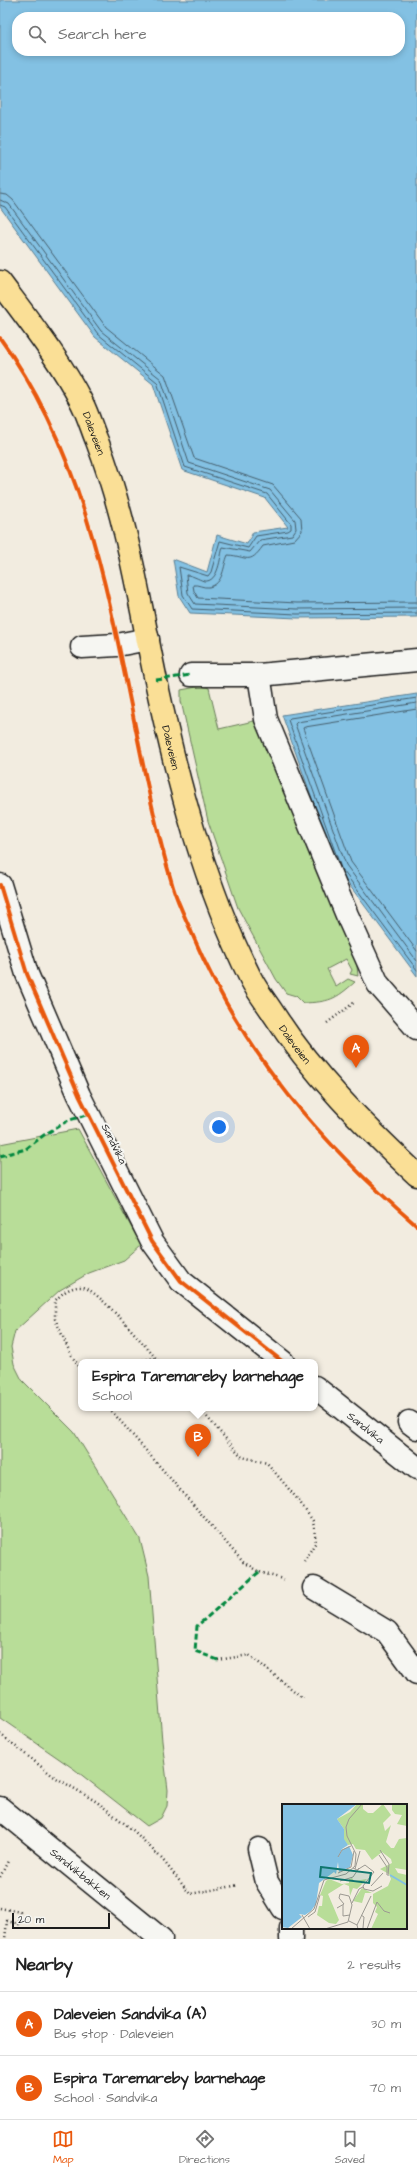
<!DOCTYPE html>
<html lang="en">
<head>
<meta charset="utf-8">
<style>
  body { margin:0; font-family:"Architects Daughter",sans-serif; background:#f2f2f2; color:#222 }
  .scale { position:absolute; left:12px; bottom:10px; width:98px; box-sizing:border-box; padding-left:4px; border:2px solid #1c1c1c; border-top:0; font-size:11px; line-height:14px; white-space:nowrap; color:#1c1c1c; -webkit-text-stroke:3px #f6f6f2; paint-order:stroke }
  .you { position:absolute; left:219px; top:1127px; width:14px; height:14px; margin:-10px; border:3px solid #fff; border-radius:50%; background:#1a73e8; box-shadow:0 0 0 6px #1a73e833 }
  .badge { display:grid; place-items:center; width:26px; height:26px; border-radius:50%; background:#ea580c; color:#fff; font-size:13px; font-weight:700 }
  .pin { position:absolute; translate:-50% -33px; filter:drop-shadow(0 1px 2px #0008) }
  .pin::after { content:''; position:absolute; top:21px; width:14px; height:12px; background:inherit; clip-path:polygon(0 0,100% 0,50% 100%) }
  .popup { position:absolute; left:78px; top:1359px; width:240px; height:52px; box-sizing:border-box; display:grid; place-content:center; border-radius:8px; background:#fff; filter:drop-shadow(0 1px 3px #0005); font-size:13px; white-space:nowrap; color:#767676 }
  .popup b { font-size:15px; color:#222 }
  .popup::after { content:''; position:absolute; left:50%; top:100%; margin-left:-8px; border:8px solid transparent; border-top-color:#fff }
  .list { margin:0; padding:0; list-style:none }
  h2 { display:flex; justify-content:space-between; align-items:center; height:52px; margin:0; padding:0 16px; font-size:17px }
  h2 small { font-size:13px; font-weight:400; color:#767676 }
  .list li { display:grid; grid-template-columns:26px 1fr auto; gap:12px; align-items:center; box-sizing:border-box; height:64px; padding:0 16px; border-top:1px solid #e0e0e0 }
  .list b { display:block; font-size:15px; white-space:nowrap }
  .list p { margin:0; font-size:13px; white-space:nowrap; color:#767676 }
  .list em { font-size:13px; font-style:normal; color:#767676 }
  .icon { flex:none; width:22px; height:22px; fill:none; stroke:currentColor; stroke-width:2; stroke-linecap:round; stroke-linejoin:round }
  .map { position:relative; flex:none; width:417px; height:1939px; overflow:hidden }
  .search { position:absolute; background:#fff; box-shadow:0 2px 6px #0003; left:12px; right:12px; top:12px; height:44px; display:flex; align-items:center; gap:10px; box-sizing:border-box; padding:0 14px; border-radius:16px; color:#767676; font-size:15px }
  .sheet { height:180px; background:#fff }
  nav { display:flex; justify-content:space-around; align-items:center; box-sizing:border-box; height:56px; border-top:1px solid #e0e0e0; background:#fff; font-size:11px; color:#767676 }
  nav a { display:grid; justify-items:center; gap:2px }
  nav .on { color:#ea580c }
  .map>svg:first-child { display:block }
  .green { fill:#b8dd98; stroke:#6a7c5a }
  .water { fill:#83c1e3; stroke:#5a7f93; fill-rule:evenodd }
  .lines { fill:none; stroke-linecap:round; stroke-linejoin:round }
  .shore { stroke:#455e6c; stroke-width:1 }
  .minor-casing { stroke:#1c1c1c; stroke-width:25 }
  .major-casing { stroke:#1c1c1c; stroke-width:25 }
  .path { stroke:#1c1c1c; stroke-width:2.5; stroke-dasharray:1 3; stroke-linecap:butt }
  .minor { stroke:#f6f6f2; stroke-width:22 }
  .major { stroke:#fadf96; stroke-width:22 }
  .quiet { stroke:#00873e; stroke-width:3; stroke-dasharray:6 3; stroke-linecap:butt }
  .cycleway-casing { stroke:#f6f6f2; stroke-width:6 }
  .cycleway { stroke:#e8590c; stroke-width:4 }
  .labels { text-anchor:middle; dominant-baseline:central; stroke-width:4; stroke-linejoin:round; paint-order:stroke }
  .street-label { font-size:11px; fill:#1c1c1c; stroke:#f6f6f2 }
  .inset-river { fill:none; stroke:#83c1e3; stroke-width:2 }
  .inset-road { fill:none; stroke:#9c9992; stroke-width:1 }
  .view { fill:#0f766e; fill-opacity:0.15; stroke:#0f766e; stroke-width:2 }
  .inset-edge { fill:none; stroke:#1c1c1c; stroke-width:2 }
</style>
</head>
<body>
<div class="map">
<svg width="417" height="1939" viewBox="0 0 417 1939">
  <rect width="100%" height="100%" fill="#f2ece0"/>
  <filter id="ink" filterUnits="userSpaceOnUse"><feTurbulence type="fractalNoise" baseFrequency=".025" numOctaves="2"/><feDisplacementMap in="SourceGraphic" scale="8" xChannelSelector="R" yChannelSelector="G"/><feConvolveMatrix kernelMatrix="1 2 1 2 8 2 1 2 1" color-interpolation-filters="sRGB"/></filter>
  <g filter="url(#ink)">
    <path class="green" d="M202,686L209,688L219,729L258,720L356,956L358,976L350,974L352,970L346,959L327,969L336,987L348,979L355,982C335,1000 329,1002 303,1003L296,996L286,993L276,979L238,908L208,821L181,701V690Z
      M78,1129L141,1245L124,1260L89,1273L60,1290L15,1331L11,1347L14,1364L22,1380L74,1432L140,1539L149,1576L162,1741L168,1790L167,1806L161,1818L147,1826L74,1769L0,1718V1144Z"/>
    <path class="water" d="M0,0H417V617L297,618L190,613L179,596L173,559L207,572L217,535L247,544L253,532L288,527L265,498L182,470L153,384L95,337L0,207ZM17,17H400V51H17Z
      M417,694V976L338,870L282,715Z"/>
    <g class="lines">
      <path class="shore" d="M0,194L7,195L13,200L106,327L165,375L194,458L273,485L301,518L302,531L294,540L263,546C249,566 247,556 228,555C223,566 224,584 209,587C203,588 198,584 193,585L194,591L198,598L297,603L417,602
        M0,200L9,204L101,331L161,379L189,463L270,490L295,520L296,529L292,535L260,540L250,552L223,547C220,556 219,583 204,581C198,579 192,575 186,575L188,593L195,604L297,609L417,608
        M0,205L5,207L98,334L157,382L185,467L267,494L291,524V529L288,531L256,536L248,548L220,541L211,572L208,576L179,567L183,595L192,609L297,614L417,613
        M417,698L290,718L288,720L341,868L417,970
        M417,703L297,722L295,724L346,865L417,961
        M417,709L305,727L303,728L351,862L417,951"/>
      <defs>
        <g id="minor">
          <path d="M82,647L117,645L148,639"/>
          <path d="M191,675H259L417,660"/>
          <path d="M259,675L266,719L347,915L378,984L417,1029"/>
          <path d="M0,885L27,974L79,1095L152,1241L181,1281L283,1362"/>
          <path id="s1" d="M315,1387L417,1468"/>
          <path d="M409,1422L417,1428"/>
          <path d="M314,1588L387,1632L417,1673"/>
          <path id="s2" d="M0,1808L161,1939"/>
          <path d="M259,1849L267,1882L283,1908"/>
          <path d="M291,1928V1939"/>
        </g>
        <g id="major">
          <path id="s3" d="M0,282C29,321 60,360 82,403C88,415 92,429 97,441C127,519 139,600 156,681C178,783 204,885 251,979C257,991 266,1002 273,1013C313,1075 364,1125 417,1175"/>
        </g>
      </defs>
      <use href="#minor" class="minor-casing"/>
      <use href="#major" class="major-casing"/>
      <path class="path" d="M327,1023L355,1002
        M131,1362L155,1358
        M81,1369L71,1355L55,1319V1301C62,1293 71,1286 82,1287C97,1288 147,1348 159,1362
        M109,1408L243,1562L259,1572L286,1580
        M199,1408L242,1457L267,1463L299,1501L313,1521L316,1542L304,1561
        M218,1660L249,1655L303,1698
        M0,1734L53,1776L97,1802L134,1831L162,1859L190,1894L239,1885
        M0,1877L8,1861
        M0,1908L20,1912L19,1924L7,1921L5,1939"/>
      <use href="#minor" class="minor"/>
      <use href="#major" class="major"/>
      <path class="quiet" d="M156,680L191,675
        M0,1156L26,1149L44,1135L67,1121L89,1114
        M218,1660L195,1651L197,1626L259,1572"/>
      <defs>
        <path id="cycleway" d="M0,338C115,495 119,706 173,887C178,904 187,921 194,938C244,1055 322,1144 417,1226
          M0,885L27,974L79,1095L152,1241L181,1281L283,1362"/>
      </defs>
      <use href="#cycleway" class="cycleway-casing"/>
      <use href="#cycleway" class="cycleway"/>
    </g>
  </g>
  <g class="labels">
    <g class="street-label">
      <text stroke="none"><textPath href="#s3" startOffset="179">Daleveien</textPath></text>
      <text stroke="none"><textPath href="#s3" startOffset="503">Daleveien</textPath></text>
      <text stroke="none"><textPath href="#s3" startOffset="827">Daleveien</textPath></text>
      <text transform="translate(114 1144) rotate(64)">Sandvika</text>
      <text stroke="none"><textPath href="#s1" startOffset="65">Sandvika</textPath></text>
      <text stroke="none"><textPath href="#s2" startOffset="104">Sandvikbakken</textPath></text>
    </g>
  </g>
  <g transform="translate(282 1804)">
    <rect width="125" height="125" fill="#f2ece0"/>
    <path d="M75,0H81V5L86,9H91L101,0L109,11L101,19L103,27L109,21L104,38L109,44H112L117,35L125,34V66L113,64L116,69L125,71V125H89L96,110L93,108L95,103L91,99V90L106,82L109,75L107,70L98,65L110,59L109,55L100,48L90,56L83,46L74,45L71,40L66,41L62,36V25L55,15L68,8ZM110,0H125V22L115,20L120,11L113,10L110,6ZM70,74L72,77L85,75L75,85L71,84L68,92L67,82L62,80L46,90L57,116L54,120L47,119L35,111L37,102H40L41,92L38,91L44,77L47,75L60,80L67,79V75ZM80,84L90,89H83L80,99L71,97Z" fill="#b8dd98"/>
    <path d="M0,0H75L55,15L62,25V35L66,41L60,45L56,54L60,46L67,42L71,51L68,63L57,68L56,58L54,70L52,68L37,79L34,100L29,107L23,111L17,110L20,113L6,124L0,123Z" fill="#83c1e3"/>
    <path class="inset-river" d="M108,71L125,81"/>
    <path class="inset-road" d="M98,46L107,60L106,72M97,51L105,63V71M56,53L60,46L69,42M71,64L75,66L83,61L92,68L81,82L82,85L91,87L100,82M73,65L78,47M56,69L69,63L72,47M58,77L71,73L77,64M89,82L101,69M70,99L77,85L81,83M61,101V112L68,111M20,111L28,125M79,111L82,113L81,124M26,113L33,108L38,91M67,117L75,121L76,125M75,121L89,92M9,125L32,105L42,76L64,70L73,62L74,50L65,32L64,23L67,15L80,0M43,125L66,118L70,101L67,92L58,90L57,94L62,100L55,104M85,125L95,98L102,107L108,109"/>
    <path class="view" d="M39,63L89,69L87,79L38,73Z"/>
    <rect width="125" height="125" class="inset-edge"/>
  </g>
</svg>
<div class="scale">20 m</div>
<div class="you"></div>
<div class="pin badge" style="left:356px;top:1068px">A</div>
<div class="pin badge" style="left:198px;top:1457px">B</div>
<div class="popup"><b>Espira Taremareby barnehage</b>School</div>
<div class="search"><svg class="icon" aria-label="search" viewBox="0 0 24 24"><circle cx="10" cy="10" r="6"/><path d="M15 15l6 6"/></svg>Search here</div>
</div>
<section class="sheet">
<h2>Nearby<small>2 results</small></h2>
<ul class="list">
<li><span class="badge">A</span><div><b>Daleveien Sandvika (A)</b><p>Bus stop · Daleveien</p></div><em>30 m</em></li>
<li><span class="badge">B</span><div><b>Espira Taremareby barnehage</b><p>School · Sandvika</p></div><em>70 m</em></li>
</ul>
</section>
<nav>
<a class="on"><svg class="icon" aria-label="map" viewBox="0 0 24 24"><path d="M3 6l6-2 6 2 6-2v14l-6 2-6-2-6 2zM9 4v14M15 6v14"/></svg>Map</a>
<a><svg class="icon" aria-label="directions" viewBox="0 0 24 24"><path d="M12 3l9 9-9 9-9-9zM9 14v-3h6M13 9l2 2-2 2"/></svg>Directions</a>
<a><svg class="icon" aria-label="saved" viewBox="0 0 24 24"><path d="M7 4h10v16l-5-4-5 4z"/></svg>Saved</a>
</nav>
</body>
</html>
